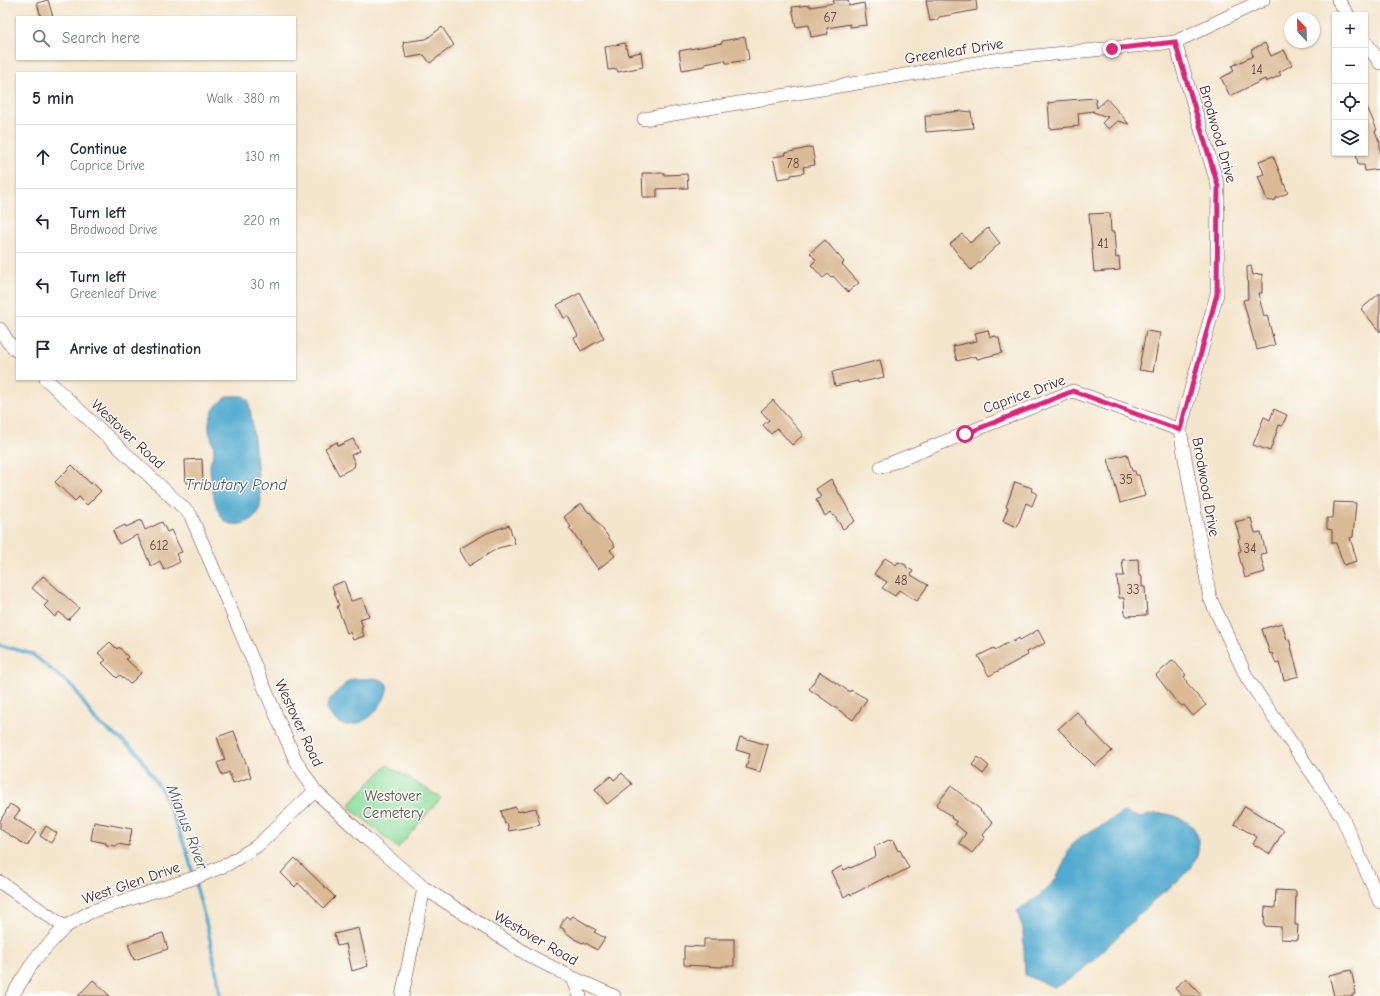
<!DOCTYPE html>
<html lang="en">
<head>
<meta charset="utf-8">
<style>
  body { margin:0; font-family:"Comic Neue",sans-serif; background:#f2f2f3; color:#1f2937 }
  .controls { position:absolute; right:12px; top:12px; display:grid; overflow:hidden; border-radius:0px; box-shadow:0 1px 3px #0004 }
  .controls button { width:36px; height:36px; display:grid; place-items:center; padding:0; border:0; border-bottom:1px solid #e0e1e3; background:#fff; color:#1f2937; font:20px sans-serif }
  .compass { position:absolute; left:1284px; top:12px; width:36px; height:36px; border-radius:50%; background:#fff; box-shadow:0 1px 3px #0004; rotate:337deg }
  .stop { position:absolute; width:12px; height:12px; margin:-9px; border:3px solid #db2777; border-radius:50%; background:#fff }
  .stop.end { background:#db2777; border-color:#fff; box-shadow:0 1px 4px #0008 }
  .list { margin:0; padding:0; list-style:none }
  h2 { display:flex; justify-content:space-between; align-items:center; height:52px; margin:0; padding:0 16px; font-size:17px }
  h2 small { font-size:13px; font-weight:400; color:#747a83 }
  .list li { display:grid; grid-template-columns:26px 1fr auto; gap:12px; align-items:center; box-sizing:border-box; height:64px; padding:0 16px; border-top:1px solid #e0e1e3 }
  .list b { display:block; font-size:15px; white-space:nowrap }
  .list p { margin:0; font-size:13px; white-space:nowrap; color:#747a83 }
  .list em { font-size:13px; font-style:normal; color:#747a83 }
  .icon { flex:none; width:22px; height:22px; fill:none; stroke:currentColor; stroke-width:2; stroke-linecap:round; stroke-linejoin:round }
  .map { position:relative; flex:none; width:1380px; height:996px; overflow:hidden }
  .search { position:absolute; background:#fff; box-shadow:0 1px 3px #0004; left:16px; top:16px; width:280px; height:44px; display:flex; align-items:center; gap:10px; box-sizing:border-box; padding:0 14px; border-radius:0px; color:#747a83; font-size:15px }
  .panel { position:absolute; background:#fff; box-shadow:0 1px 3px #0004; left:16px; top:72px; width:280px; height:308px; border-radius:0px }
  .map>svg:first-child { display:block }
  .green { fill:#8dde9e; stroke:#6c7e64 }
  .water { fill:#51aacf; stroke:#4e647d }
  .lines { fill:none; stroke-linecap:round; stroke-linejoin:round }
  .stream { stroke:#51aacf; stroke-width:3.5 }
  .building { fill:#d9ba95 }
  .minor-casing { stroke:#643d43; stroke-width:14 }
  .minor { stroke:#fff; stroke-width:13 }
  .route { stroke:#db2777; stroke-width:5 }
  .labels { text-anchor:middle; dominant-baseline:central; stroke-width:3; stroke-linejoin:round; paint-order:stroke }
  .number-label { font-size:13px; fill:#6e4646 }
  .street-label { font-size:15px; fill:#4a1f2b; stroke:#fdfcf7 }
  .park-label { font-size:15px; fill:#5e584e; stroke:#fdfcf7 }
  .water-label { font-size:16px; font-style:italic; fill:#4d576d; stroke:#fdfcf7 }
</style>
</head>
<body>
<div class="map">
<svg width="1380" height="996" viewBox="0 0 1380 996">
  <rect width="100%" height="100%" fill="#fdfcf7"/>
  <filter id="ink" filterUnits="userSpaceOnUse"><feTurbulence type="fractalNoise" baseFrequency=".025" numOctaves="2"/><feDisplacementMap in="SourceGraphic" scale="8" xChannelSelector="R" yChannelSelector="G"/><feConvolveMatrix kernelMatrix="1 2 1 2 8 2 1 2 1" color-interpolation-filters="sRGB"/></filter>
  <filter id="wash" filterUnits="userSpaceOnUse"><feTurbulence type="fractalNoise" baseFrequency=".012" numOctaves="4" result="noise"/><feDisplacementMap in="SourceGraphic" scale="16" xChannelSelector="R" yChannelSelector="G"/><feGaussianBlur stdDeviation="0.9" result="paint"/><feColorMatrix in="noise" values="0 0 0 0 0 0 0 0 0 0 0 0 0 0 0 0 0 1.4 0 .05"/><feComposite in="paint" operator="in"/></filter>
  <g filter="url(#wash)">
    <rect width="100%" height="100%" fill="#f4e6cd"/>
    <path class="green" d="M387,765L441,798L398,848L348,806Z"/>
    <path class="water" d="M229,396H243L248,400L251,414L261,500C260,506 260,510 257,515C250,523 233,529 224,520C214,510 210,479 210,465C210,460 214,456 214,451C214,443 210,437 209,430C207,416 217,401 229,396Z
      M374,678C379,679 385,680 387,685C390,693 377,711 371,716C365,721 356,725 348,725C343,725 339,724 335,720C320,706 329,699 341,688C343,686 347,682 350,680C355,678 368,679 374,678Z
      M1123,812L1141,818C1155,812 1168,812 1182,819C1201,828 1203,848 1192,865C1184,880 1166,888 1154,900C1134,919 1116,939 1095,958C1082,970 1071,981 1054,987L1025,975L1023,930L1017,911C1032,901 1049,891 1058,875C1063,866 1066,854 1072,845C1077,836 1099,828 1108,822C1113,819 1118,815 1123,812Z"/>
    <g class="lines">
      <path class="stream" d="M0,645L32,654L74,688L95,720L137,752L165,796L187,852L208,930L221,996"/>
    </g>
    <g id="blocks">
      <path class="building" d="M48,0L53,17H41L37,3Z
        M833,0H848L849,6L864,3L867,25L850,27V24L827,28L828,34L811,37L809,25L796,27L792,7L810,5V7L834,3Z
        M926,0H976L977,10L939,17L937,20L930,21Z
        M442,27L454,45L430,63L424,55L406,58L403,42L426,39Z
        M745,37L749,59L747,60L728,63H726L725,60L705,64V66L682,70L679,51L722,43V41Z
        M625,43L628,55L641,52L643,67L618,72L617,69L608,70L605,47Z
        M1265,43L1271,56L1284,50L1292,65L1279,72L1281,75L1266,82L1265,79L1230,96L1221,78L1234,71L1232,66L1253,56L1251,50Z
        M1095,98L1097,108L1107,99L1129,124L1118,121L1109,129L1102,123L1108,117L1093,112L1094,111L1078,113L1079,126L1050,129L1048,103L1056,102V101Z
        M1365,102L1377,130L1375,131L1380,143V169L1365,171L1364,165H1358L1356,153H1365Z
        M963,111L971,112L973,128L926,132L925,116H931V114Z
        M812,147L815,165L803,167L804,173L791,175V177L778,179L773,157L786,155L785,153Z
        M1273,156L1288,193L1276,198L1275,200L1271,201L1267,200L1258,176L1264,174L1259,161Z
        M642,173H664V175L687,174L688,188L657,189V197H643Z
        M1110,213L1111,232H1114L1116,258L1119,257L1120,270L1094,272L1089,214Z
        M988,228L1000,243L971,270L950,244L962,234L970,243Z
        M825,240L844,262L842,264L859,283L848,292L833,276L831,277L828,274L823,278L811,265L816,260L810,253Z
        M1251,266L1253,275L1262,274V293H1258L1264,316L1267,315L1275,345L1257,350L1255,341H1254L1243,300L1248,299L1247,267Z
        M580,293L604,338L581,351L574,338L578,336L568,316L564,318L557,305Z
        M1380,293V332L1361,309Z
        M988,330L990,337L995,336L999,338L1002,353L977,359L976,356L957,361L953,346L977,341L975,333Z
        M1146,331L1160,333L1153,372L1139,370L1141,362H1140Z
        M880,360L884,377L858,383V381L835,386L832,372Z
        M773,400L803,435L792,445L777,428L771,434L763,425L769,420L761,411Z
        M1274,409L1287,415L1282,426L1279,425L1270,451L1253,445L1264,417L1270,420Z
        M353,439L359,451L351,455L355,463L354,467L339,475L325,448L337,442L338,446Z
        M1127,454L1132,471H1135L1136,475H1139L1145,496L1120,503L1108,459Z
        M202,459L203,482L186,483L185,460Z
        M72,465L91,484L92,482L101,491L87,505L79,497L75,501L55,482Z
        M831,479L855,521L843,529L834,515L833,516L830,512L825,516L816,500L821,497L816,489Z
        M1015,482L1032,488L1031,491L1037,493L1032,506L1026,503L1017,527L1003,521L1008,508L1006,507Z
        M1334,502L1356,503L1353,537L1350,538L1357,561L1344,565L1336,543H1332V530L1327,529V518H1333Z
        M581,503L589,513L590,512L615,546L610,550L615,556L598,569L580,544L581,543L569,528L571,527L564,517Z
        M1251,518L1255,533L1261,532L1266,553L1260,554L1265,572L1245,578L1238,552L1241,551L1238,539L1240,538L1235,522Z
        M141,520L145,530L162,522L167,532L171,530L182,552L176,554L180,562L164,570L160,561L151,566L137,535L119,544L113,531L125,525L126,527Z
        M509,525L515,544L498,548L469,566L459,549L487,533Z
        M885,558L896,565L898,562L906,565V567L913,571L911,575L928,585L917,601L899,590L895,596L882,588L887,582L874,574Z
        M1138,559L1139,576H1142V587H1145L1147,615L1126,616V614H1125L1124,598H1119L1117,576H1124L1122,560Z
        M43,576L79,608L68,620L59,612L55,617L44,606L48,602L32,588Z
        M344,581L351,601L362,598L369,616L360,619L363,627L361,628L364,636L353,640L350,632L347,633L337,606H339L332,586Z
        M1282,623L1287,640L1289,639L1299,676L1284,680L1279,663L1276,664L1272,653L1270,654L1262,629Z
        M1038,630L1045,643L1027,652L1028,655L989,676L978,656L994,648L995,650L1013,640V642L1019,638L1020,640Z
        M110,642L117,649L119,647L128,657L126,659L141,673L130,684L120,675L117,678L102,663L106,660L98,653Z
        M1173,660L1186,675L1184,677L1187,682L1186,683L1206,705L1193,716L1184,705L1182,706L1175,700L1156,675Z
        M820,672L850,692L851,690L867,699L853,720L809,689Z
        M1077,712L1087,723L1086,724L1112,751L1095,766L1058,729Z
        M234,731L251,777L233,783L229,772L222,775L217,763L225,760L217,737Z
        M740,737L768,745L760,772L746,768L750,754L736,750Z
        M978,757L989,766L983,774L972,765Z
        M622,773L632,784L607,804L595,789L611,776L614,780Z
        M951,786L981,810L980,811L993,822L983,835L985,837L972,853L959,843L966,833L955,824L957,822L951,818L952,817L936,805Z
        M10,804L20,810L14,818L36,832L27,846L0,829V821Z
        M1245,806L1284,830L1270,854L1253,844L1257,837L1234,824Z
        M516,807L517,812L536,808L540,825L509,831L507,823L505,824L501,811Z
        M94,822L132,829L129,846L117,844L116,846L106,845V843L91,840Z
        M46,826L57,833L51,843L40,836Z
        M889,840L890,841L893,840L898,851L900,850L909,868L889,878V877H886L851,895L850,893L844,897L831,872L842,866L844,870L850,867V868L853,867L876,856L874,847Z
        M295,858L335,897L324,908L298,883L295,887L281,873Z
        M1276,890L1296,891L1295,925H1298L1297,940L1281,939V927L1264,926L1265,907L1275,908Z
        M566,916L570,919L573,916L596,930L594,932L605,938L597,950L584,942L583,943L576,940L564,931V929L560,927Z
        M359,928L368,966L352,971L346,944L337,946L334,934Z
        M163,933L168,949L134,960L128,944Z
        M704,939H734V966H722V967L684,965V946L704,947Z
        M1351,970L1355,988H1354L1355,994H1353V996H1334L1329,975Z
        M1186,978L1202,996H1182L1175,988Z
        M93,980L110,996H78Z"/>
    </g>
  </g>
  <g filter="url(#ink)">
    <use href="#blocks" fill-opacity="0" stroke="#643d43" stroke-width="1"/>
    <g class="lines">
      <defs>
        <path id="minor" d="M1338,0L1348,15
          M1365,41L1380,63
          M1175,42L1218,186L1217,294L1180,430L1210,598L1247,678L1342,817L1380,902
          M644,119L994,60L1175,42L1263,0
          M0,329L8,342L17,351
          M46,379L190,514L295,759L315,791L367,839L424,888L530,956L573,978L614,996
          M881,467L1073,391L1180,430
          M0,882L65,927
          M573,978L580,996
          M12,996L35,959L65,927L90,912L197,877L228,864L257,846L315,791
          M402,996L424,888"/>
      </defs>
      <use href="#minor" class="minor-casing"/>
      <use href="#minor" class="minor"/>
    </g>
  </g>
  <g class="lines" filter="url(#ink)">
    <path class="route" d="M965,434L1073,391L1180,430L1217,294L1218,186L1175,42L1112,49"/>
  </g>
  <g class="labels">
    <g class="number-label">
      <text x="830" y="17">67</text>
      <text x="1257" y="69">14</text>
      <text x="793" y="163">78</text>
      <text x="1103" y="243">41</text>
      <text x="1126" y="479">35</text>
      <text x="159" y="545">612</text>
      <text x="1250" y="548">34</text>
      <text x="901" y="580">48</text>
      <text x="1133" y="589">33</text>
    </g>
    <g class="street-label">
      <text transform="translate(954 51) rotate(-9)">Greenleaf Drive</text>
      <text transform="translate(1218 134) rotate(74)">Brodwood Drive</text>
      <text transform="translate(1024 394) rotate(-20)">Caprice Drive</text>
      <text transform="translate(128 434) rotate(43)">Westover Road</text>
      <text transform="translate(1206 487) rotate(80)">Brodwood Drive</text>
      <text transform="translate(299 723) rotate(65)">Westover Road</text>
      <text transform="translate(131 883) rotate(-19)">West Glen Drive</text>
      <text transform="translate(536 938) rotate(30)">Westover Road</text>
    </g>
    <g class="park-label">
      <text x="393" y="796">Westover<tspan x="393" dy="17">Cemetery</tspan></text>
    </g>
    <g class="water-label">
      <text x="236" y="485">Tributary Pond</text>
      <text transform="translate(187 827) rotate(69)">Mianus River</text>
    </g>
  </g>
</svg>
<div class="controls">
<button>+</button>
<button>−</button>
<button><svg class="icon" aria-label="locate" viewBox="0 0 24 24"><circle cx="12" cy="12" r="6"/><path d="M12 2v4M12 18v4M2 12h4M18 12h4"/></svg></button>
<button><svg class="icon" aria-label="layers" viewBox="0 0 24 24"><path d="M12 4l9 5-9 5-9-5zM3 14l9 5 9-5"/></svg></button>
</div>
<svg class="compass" viewBox="-18 -18 36 36"><path d="M0-13l5 13h-10z" fill="#e53935"/><path d="M0 13l5-13h-10z" fill="#747a83"/></svg>
<div class="stop" style="left:965px;top:434px"></div>
<div class="stop end" style="left:1112px;top:49px"></div>
<div class="search"><svg class="icon" aria-label="search" viewBox="0 0 24 24"><circle cx="10" cy="10" r="6"/><path d="M15 15l6 6"/></svg>Search here</div>
<section class="panel">
<h2>5 min<small>Walk · 380 m</small></h2>
<ul class="list">
<li><svg class="icon" aria-label="ahead" viewBox="0 0 24 24"><path d="M12 20V5M6 11l6-6 6 6"/></svg><div><b>Continue</b><p>Caprice Drive</p></div><em>130 m</em></li>
<li><svg class="icon" aria-label="left" viewBox="0 0 24 24"><path d="M17 20v-9H6M10 6l-5 5 5 5"/></svg><div><b>Turn left</b><p>Brodwood Drive</p></div><em>220 m</em></li>
<li><svg class="icon" aria-label="left" viewBox="0 0 24 24"><path d="M17 20v-9H6M10 6l-5 5 5 5"/></svg><div><b>Turn left</b><p>Greenleaf Drive</p></div><em>30 m</em></li>
<li><svg class="icon" aria-label="arrive" viewBox="0 0 24 24"><path d="M6 21V4h12l-3 4 3 4H6"/></svg><div><b>Arrive at destination</b></div></li>
</ul>
</section>
</div>
</body>
</html>
